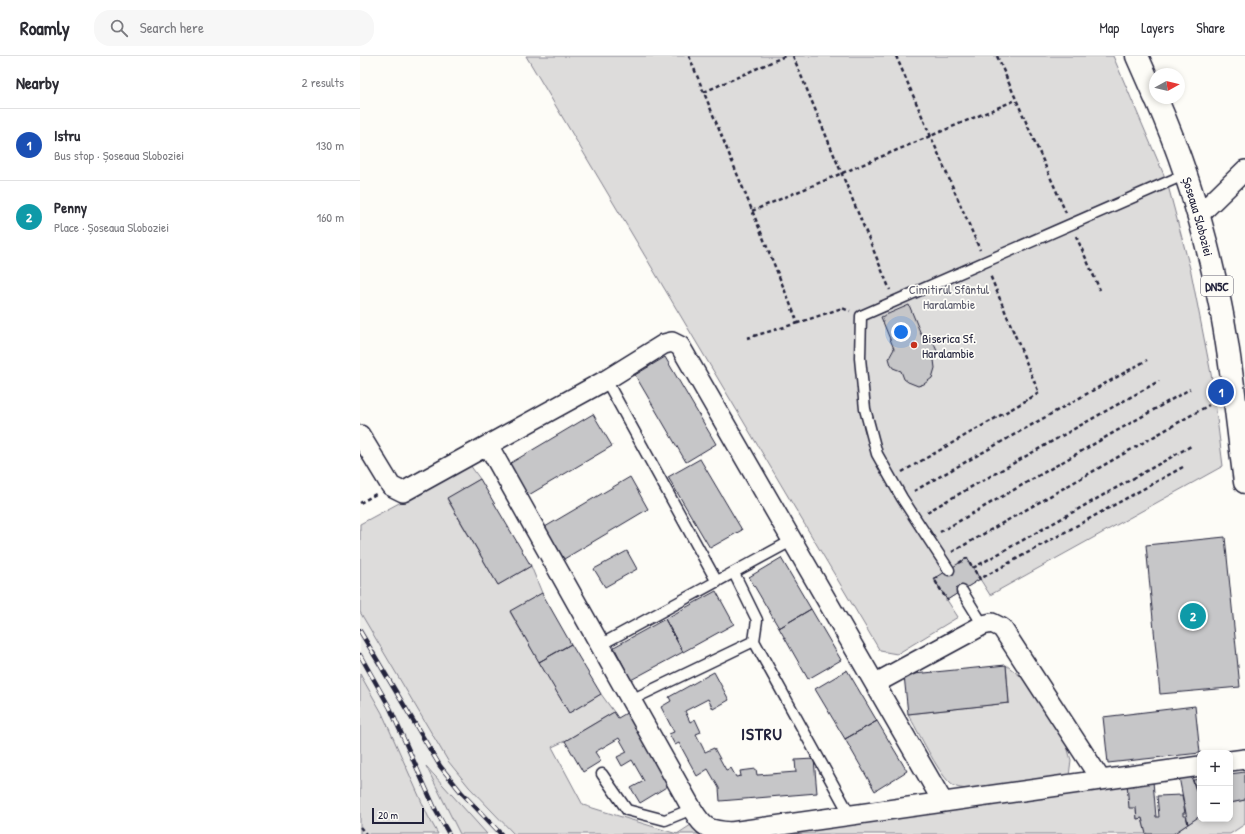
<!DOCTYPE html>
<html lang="en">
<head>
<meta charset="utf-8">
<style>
  body { margin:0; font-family:"Patrick Hand",sans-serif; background:#f7f7f7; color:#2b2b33 }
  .controls { position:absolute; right:12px; bottom:12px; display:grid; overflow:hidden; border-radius:8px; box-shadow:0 2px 6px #0003 }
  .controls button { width:36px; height:36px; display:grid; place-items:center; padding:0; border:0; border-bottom:1px solid #e1e1e2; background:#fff; color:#2b2b33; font:20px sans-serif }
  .compass { position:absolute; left:789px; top:12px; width:36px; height:36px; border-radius:50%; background:#fff; box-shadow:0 2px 6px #0003; rotate:82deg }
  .scale { position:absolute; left:12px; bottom:10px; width:52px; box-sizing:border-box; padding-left:4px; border:2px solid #22223b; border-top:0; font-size:11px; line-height:14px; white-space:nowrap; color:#22223b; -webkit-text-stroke:3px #fdfcf7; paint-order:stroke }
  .you { position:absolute; left:541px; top:276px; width:14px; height:14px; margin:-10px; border:3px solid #fff; border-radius:50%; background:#1a73e8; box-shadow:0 0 0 6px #1a73e833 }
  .badge { display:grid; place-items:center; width:26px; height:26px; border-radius:50%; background:#c8321e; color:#fff; font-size:13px; font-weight:700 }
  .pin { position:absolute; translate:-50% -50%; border:2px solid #fff; box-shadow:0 1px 4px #0006 }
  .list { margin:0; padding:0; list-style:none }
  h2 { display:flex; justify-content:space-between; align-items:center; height:52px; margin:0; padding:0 16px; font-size:17px }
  h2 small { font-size:13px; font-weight:400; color:#7c7c81 }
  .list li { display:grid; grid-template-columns:26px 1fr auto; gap:12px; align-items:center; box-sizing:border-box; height:72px; padding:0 16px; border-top:1px solid #e1e1e2 }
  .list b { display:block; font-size:15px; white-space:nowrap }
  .list p { margin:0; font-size:13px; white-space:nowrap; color:#7c7c81 }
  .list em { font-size:13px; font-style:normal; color:#7c7c81 }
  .icon { flex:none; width:22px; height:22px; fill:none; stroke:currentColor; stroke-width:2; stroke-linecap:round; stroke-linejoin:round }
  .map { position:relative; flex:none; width:885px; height:778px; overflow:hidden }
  header { display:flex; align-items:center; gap:24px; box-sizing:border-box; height:56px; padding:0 20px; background:#fff; border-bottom:1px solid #e1e1e2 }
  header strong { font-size:19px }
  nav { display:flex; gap:22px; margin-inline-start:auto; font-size:14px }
  .search { width:280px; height:36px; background:#f7f7f7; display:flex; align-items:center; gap:10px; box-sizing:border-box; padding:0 14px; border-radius:16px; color:#7c7c81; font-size:15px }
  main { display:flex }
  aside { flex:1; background:#fff }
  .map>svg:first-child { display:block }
  .built { fill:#ecece9 }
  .green { fill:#dddcdb; stroke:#807f8b }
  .building { fill:#c6c6c8; stroke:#22223b }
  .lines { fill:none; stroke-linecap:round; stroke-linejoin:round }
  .lane-casing { stroke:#22223b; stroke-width:13 }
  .street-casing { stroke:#22223b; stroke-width:22 }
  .primary-casing { stroke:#22223b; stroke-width:25 }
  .path { stroke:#22223b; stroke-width:2.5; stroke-dasharray:4 3; stroke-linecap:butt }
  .lane { stroke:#fdfcf7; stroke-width:10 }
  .street { stroke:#fdfcf7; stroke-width:19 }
  .primary { stroke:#fdfcf7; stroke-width:22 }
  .rail-casing { stroke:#22223b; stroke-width:4.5 }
  .rail { stroke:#fdfcf7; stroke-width:3; stroke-dasharray:9; stroke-linecap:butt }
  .poi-dot { fill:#c8321e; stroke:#fdfcf7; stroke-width:1.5 }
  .labels { text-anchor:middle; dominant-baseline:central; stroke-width:3.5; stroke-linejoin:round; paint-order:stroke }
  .shield { fill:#fdfcf7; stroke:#646373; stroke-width:1 }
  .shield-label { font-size:12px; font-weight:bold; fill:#22223b }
  .street-label { font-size:13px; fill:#22223b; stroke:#fdfcf7 }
  .park-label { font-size:13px; fill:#5a5a6b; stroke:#fdfcf7 }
  .poi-label { font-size:13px; fill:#22223b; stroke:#fdfcf7; text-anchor:start }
  .district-label { font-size:17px; font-weight:bold; letter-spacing:1px; fill:#22223b; stroke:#fdfcf7 }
</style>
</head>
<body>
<header>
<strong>Roamly</strong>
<div class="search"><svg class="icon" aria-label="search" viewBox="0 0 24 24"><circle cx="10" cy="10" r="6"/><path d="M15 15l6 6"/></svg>Search here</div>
<nav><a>Map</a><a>Layers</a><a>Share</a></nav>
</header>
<main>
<aside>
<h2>Nearby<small>2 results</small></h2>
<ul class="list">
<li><span class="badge" style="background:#1a4fb4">1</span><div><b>Istru</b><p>Bus stop · Șoseaua Sloboziei</p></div><em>130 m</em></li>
<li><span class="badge" style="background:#0f9aa8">2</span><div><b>Penny</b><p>Place · Șoseaua Sloboziei</p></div><em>160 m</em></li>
</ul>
</aside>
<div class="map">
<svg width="885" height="778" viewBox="0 0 885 778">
  <rect width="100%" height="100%" fill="#fdfcf7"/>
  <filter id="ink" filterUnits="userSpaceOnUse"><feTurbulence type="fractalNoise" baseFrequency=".025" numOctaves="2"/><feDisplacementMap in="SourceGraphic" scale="8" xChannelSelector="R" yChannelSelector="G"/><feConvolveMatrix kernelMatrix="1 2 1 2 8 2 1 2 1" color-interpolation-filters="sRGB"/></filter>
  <g filter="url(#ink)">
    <path class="built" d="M0,556L88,705L109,731L154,778H127L93,742L72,715L67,711L100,778H78L68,760L22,657L0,618Z"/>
    <path class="green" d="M166,0H753L807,126L831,216L852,323L863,410L630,539L620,523L587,544L598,561L537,598L520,595Z
      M110,409L120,423L87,443L138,529L171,510L182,537L150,556L209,657L241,638L254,656L205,685L192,691L223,749L317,778L334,767L347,773L767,727L776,752L777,763L782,762L786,778H154L109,731L88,705L0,556V468Z
      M646,609L663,622L706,687L711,704L709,720L702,723L607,733C601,732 595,732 590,727C577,715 558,675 548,658L649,647Z
      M0,618L22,657L68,760L78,778H0Z
      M66,710L127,778H100Z
      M885,744V768L870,778H813L840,760V763H870V747Z"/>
    <path class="building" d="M549,249L563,283L573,286L577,295L574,304L575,312L572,322L564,328L558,330L548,326L544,323L541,315L533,312L531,309L529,302L534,293L521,261Z
      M305,301L356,388L326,406L275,319Z
      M233,358L252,390L167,440L149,408Z
      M340,403L382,474L350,492L308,421Z
      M270,421L288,453L204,503L185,471Z
      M120,423L171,510L138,529L87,442Z
      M865,481L880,631L800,638L786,489Z
      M267,495L277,513L245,531L234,513Z
      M421,502L451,553L419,572L389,521Z
      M607,502L620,523L587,544L574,523Z
      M356,535L374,568L323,596L305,563Z
      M182,537L211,588L179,606L150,555Z
      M451,553L481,604L448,623L419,572Z
      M305,563L323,596L271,624L254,591Z
      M211,588L241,638L209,657L179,606Z
      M646,609L649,647L548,658L544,619Z
      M487,614L517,665L485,683L455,633Z
      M354,616L369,644L353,653L348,643L325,655L330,666L335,663L341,676L336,678L345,696L354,692L366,714L371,712L376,721L381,720L380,715L396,713L397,719L436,716L435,704L454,703L457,737L360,745L359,732L348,713L337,720L319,687L315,689L309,678L314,676L301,651L311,645L309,641Z
      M835,650L840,697L748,707L743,661Z
      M270,655L313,727L280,747L271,732L284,725L272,704L262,710L257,701L267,696L259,682L235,696L241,705L223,716L205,685L254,656L258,662Z
      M517,665L547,715L515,735L485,683Z
      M885,716V744L870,747V718Z
      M831,720L840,746V760L828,768L819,721Z
      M840,723V746L833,724Z
      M793,725L796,761H799L797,740L822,739L825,757H823V760H826L828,768L813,778H786L782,762L777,763L776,752H769L767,727Z"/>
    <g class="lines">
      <defs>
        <path id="lane" d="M246,324L357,526
          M589,514L542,442L517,398L505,353L500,302L501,260L826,118
          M374,517L397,564L394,585L490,759
          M602,535L623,569
          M240,589L433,484
          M271,644L394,585
          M242,718L267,754L305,764L332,753"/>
        <path id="street" d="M839,159L885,114
          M0,379L31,430L43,436L128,389L332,753C344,773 348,774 371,776L840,710
          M128,389L246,324L304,288L312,286L320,290L583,746
          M516,627L623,569L632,567L642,572L741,724
          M870,705L885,703"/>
        <g id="primary">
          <path d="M777,0L795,41"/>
          <path id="s1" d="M796,42C825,108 846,177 860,248C872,306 877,367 885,426"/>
        </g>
      </defs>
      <use href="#lane" class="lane-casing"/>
      <use href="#street" class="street-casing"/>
      <use href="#primary" class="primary-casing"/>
      <path class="path" d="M329,0L438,267L482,252L490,255
        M433,0L530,234
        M536,0L620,194
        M637,0L706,157
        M344,36L425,0
        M392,155L656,44
        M716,180L740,234
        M387,282L438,267
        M823,411L620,523L613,512L831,390
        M542,416L679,337L630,219
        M554,435L787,304
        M0,447L16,438
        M567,456L799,325
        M580,476L830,333
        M592,496L849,349
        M599,507L607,502L613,512
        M578,521L574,523L587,544
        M0,771L6,778"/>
      <use href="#lane" class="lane"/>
      <use href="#street" class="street"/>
      <use href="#primary" class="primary"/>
      <defs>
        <path id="rail" d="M0,575L80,710L101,736L141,778
          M0,599L30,652L76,755L89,778"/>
      </defs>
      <use href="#rail" class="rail-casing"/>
      <use href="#rail" class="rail"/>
    </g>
  </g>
  <circle class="poi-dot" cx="554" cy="289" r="4"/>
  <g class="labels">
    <rect class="shield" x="841" y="220" width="32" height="20" rx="3"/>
    <g class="shield-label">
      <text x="857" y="230">DN5C</text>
    </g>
    <g class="street-label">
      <text stroke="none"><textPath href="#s1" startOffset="126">Șoseaua Sloboziei</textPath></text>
    </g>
    <g class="park-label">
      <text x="589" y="233">Cimitirul Sfântul<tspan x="589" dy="15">Haralambie</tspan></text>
    </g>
    <g class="poi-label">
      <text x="562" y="282">Biserica Sf.<tspan x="562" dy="15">Haralambie</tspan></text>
    </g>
    <g class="district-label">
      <text x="402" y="677">ISTRU</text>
    </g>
  </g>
</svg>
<div class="controls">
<button>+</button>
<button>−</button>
</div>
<svg class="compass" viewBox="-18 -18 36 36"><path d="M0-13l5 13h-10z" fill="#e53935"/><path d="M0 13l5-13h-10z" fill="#7c7c81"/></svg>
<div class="scale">20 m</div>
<div class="you"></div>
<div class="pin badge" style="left:861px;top:336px;background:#1a4fb4">1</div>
<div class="pin badge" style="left:833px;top:560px;background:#0f9aa8">2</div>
</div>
</main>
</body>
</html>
